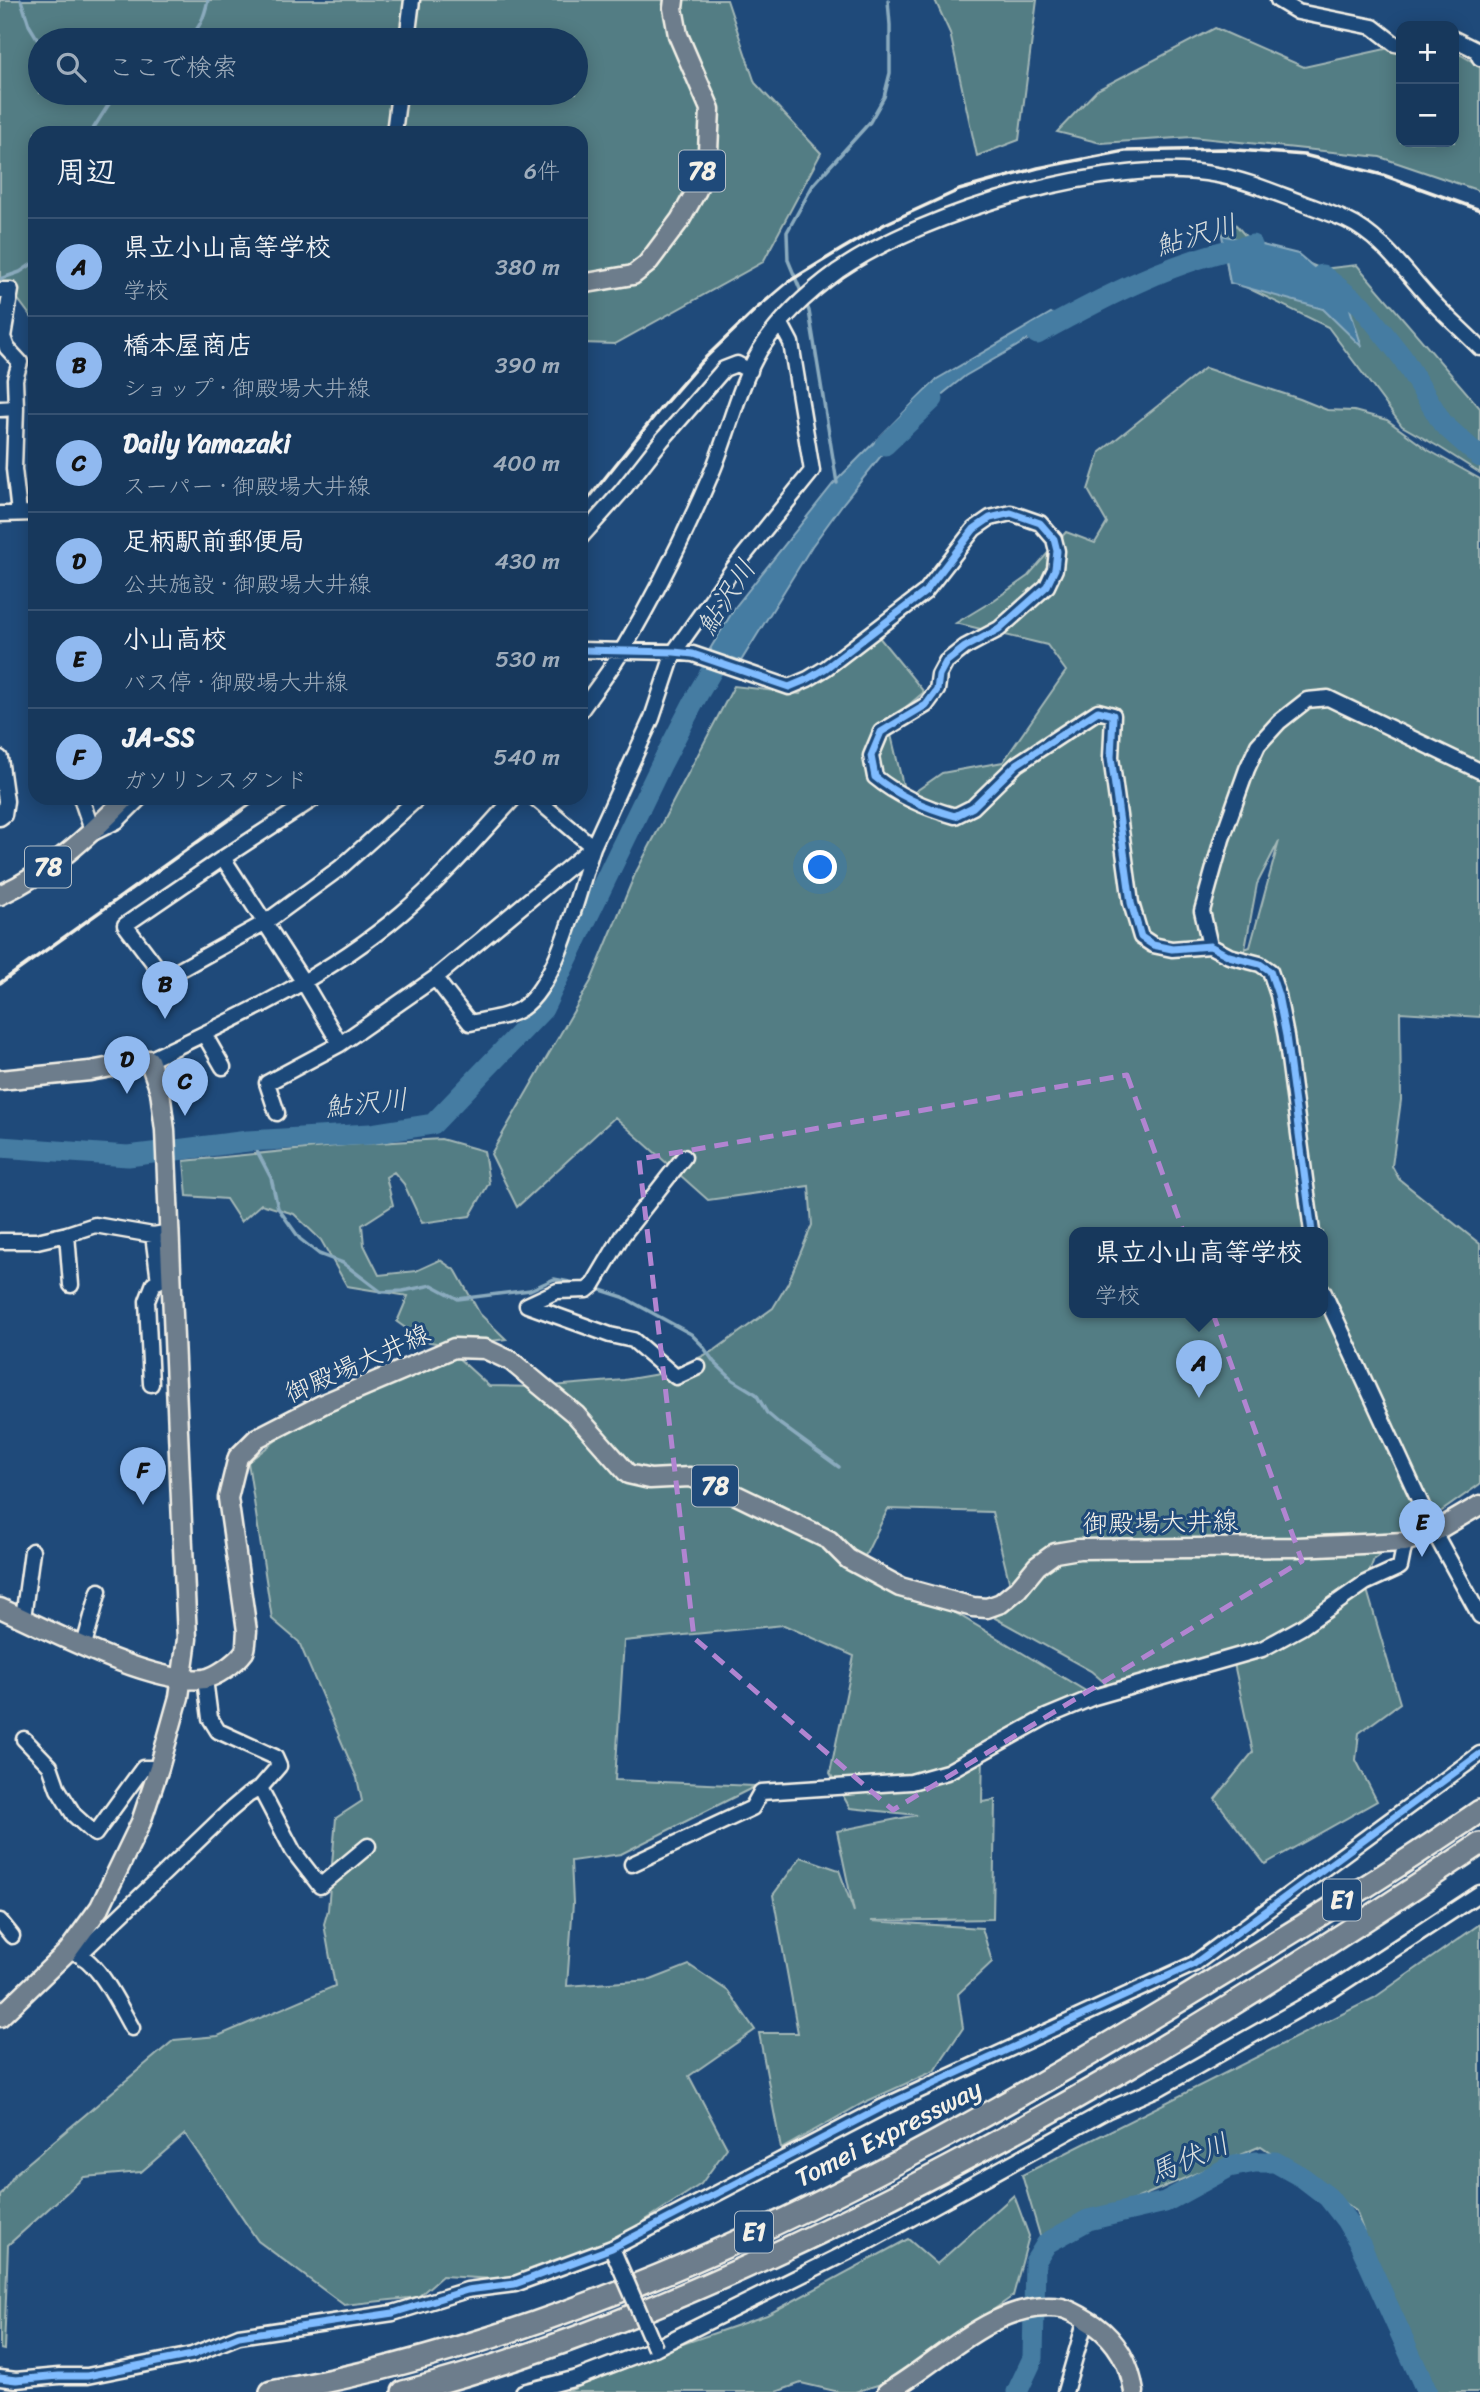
<!DOCTYPE html>
<html lang="ja">
<head>
<meta charset="utf-8">
<style>
  body { margin:0; font-family:Sriracha,"Klee One",sans-serif; background:#244365; color:#f1f3f6 }
  .controls { position:absolute; right:21px; top:21px; display:grid; overflow:hidden; border-radius:14px; box-shadow:0 4px 18px #0003 }
  .controls button { width:63px; height:63px; display:grid; place-items:center; padding:0; border:0; border-bottom:2px solid #365272; background:#17385c; color:#f1f3f6; font:35px sans-serif }
  .you { position:absolute; left:821px; top:868px; width:24px; height:24px; margin:-18px; border:5px solid #fff; border-radius:50%; background:#1a73e8; box-shadow:0 0 0 10px #1a73e833 }
  .badge { display:grid; place-items:center; width:46px; height:46px; border-radius:50%; background:#90b9f0; color:#111; font-size:23px; font-weight:700 }
  .pin { position:absolute; translate:-50% -58px; filter:drop-shadow(0 2px 4px #0008) }
  .pin::after { content:''; position:absolute; top:37px; width:24px; height:21px; background:inherit; clip-path:polygon(0 0,100% 0,50% 100%) }
  .popup { position:absolute; left:1069px; top:1227px; width:259px; height:91px; box-sizing:border-box; display:grid; place-content:center; border-radius:14px; background:#17385c; filter:drop-shadow(0 2px 5px #0005); font-size:23px; white-space:nowrap; color:#9eacbb }
  .popup b { font-size:26px; color:#f1f3f6 }
  .popup::after { content:''; position:absolute; left:50%; top:100%; margin-left:-14px; border:14px solid transparent; border-top-color:#17385c }
  .list { margin:0; padding:0; list-style:none }
  h2 { display:flex; justify-content:space-between; align-items:center; height:91px; margin:0; padding:0 28px; font-size:30px }
  h2 small { font-size:23px; font-weight:400; color:#9eacbb }
  .list li { display:grid; grid-template-columns:46px 1fr auto; gap:21px; align-items:center; box-sizing:border-box; height:98px; padding:0 28px; border-top:2px solid #365272 }
  .list b { display:block; font-size:26px; white-space:nowrap }
  .list p { margin:0; font-size:23px; white-space:nowrap; color:#9eacbb }
  .list em { font-size:23px; font-style:normal; color:#9eacbb }
  .icon { flex:none; width:38px; height:38px; fill:none; stroke:currentColor; stroke-width:2; stroke-linecap:round; stroke-linejoin:round }
  .map { position:relative; flex:none; width:1480px; height:2392px; overflow:hidden }
  .search { position:absolute; background:#17385c; box-shadow:0 4px 18px #0003; left:28px; top:28px; width:560px; height:77px; display:flex; align-items:center; gap:18px; box-sizing:border-box; padding:0 24px; border-radius:38px; color:#9eacbb; font-size:26px }
  .panel { position:absolute; background:#17385c; box-shadow:0 4px 18px #0003; left:28px; top:126px; width:560px; height:679px; border-radius:21px }
  .map>svg:first-child { display:block }
  .green { fill:#527d84; stroke:#a3b7b6; stroke-width:2; fill-rule:evenodd }
  .water { fill:#457ca2; stroke:#8babbe; stroke-width:2 }
  .lines { fill:none; stroke-linecap:round; stroke-linejoin:round }
  .stream { stroke:#8babbe; stroke-width:3.5 }
  .river { stroke:#457ca2; stroke-width:21 }
  .minor-casing { stroke:#f4f1e8; stroke-width:19 }
  .major-casing { stroke:#f4f1e8; stroke-width:23 }
  .highway-casing { stroke:#f4f1e8; stroke-width:26 }
  .minor { stroke:#1f4a7a; stroke-width:14 }
  .major { stroke:#6d7d8c; stroke-width:18 }
  .highway { stroke:#6d7d8c; stroke-width:21 }
  .rail { stroke:#f4f1e8; stroke-width:3.5 }
  .minor-bridge-casing { stroke:#f4f1e8; stroke-width:19; stroke-linecap:butt }
  .minor-bridge { stroke:#1f4a7a; stroke-width:14 }
  .cycleway-casing { stroke:#1f4a7a; stroke-width:11 }
  .cycleway { stroke:#80bcff; stroke-width:7 }
  .marked { fill:none; stroke:#b185d1; stroke-width:5; stroke-dasharray:14 9; stroke-linejoin:round }
  .labels { text-anchor:middle; dominant-baseline:central; stroke-width:6; stroke-linejoin:round; paint-order:stroke }
  .shield { fill:#1f4a7a; stroke:#b4bfc7; stroke-width:2 }
  .shield-label { font-size:24px; font-weight:bold; fill:#f4f1e8 }
  .street-label { font-size:26px; fill:#f4f1e8; stroke:#1f4a7a }
  .water-label { font-size:28px; font-style:italic; fill:#dadfde; stroke:#1f4a7a }
</style>
</head>
<body>
<div class="map">
<svg width="1480" height="2392" viewBox="0 0 1480 2392">
  <rect width="100%" height="100%" fill="#1f4a7a"/>
  <filter id="ink" filterUnits="userSpaceOnUse"><feTurbulence type="fractalNoise" baseFrequency=".0143" numOctaves="2"/><feDisplacementMap in="SourceGraphic" scale="14" xChannelSelector="R" yChannelSelector="G"/><feConvolveMatrix kernelMatrix="1 2 1 2 8 2 1 2 1" color-interpolation-filters="sRGB"/></filter>
  <g filter="url(#ink)">
    <path class="green" d="M0,0H727L755,83L821,153L763,262L615,344L581,343V133H35V322L11,290L0,293ZM40,40H576V93H40Z
      M935,0H1037L1019,140L977,156L950,33Z
      M1215,28L1304,67L1390,48L1401,49V142H1454V51L1480,66V191L1380,157L1192,137L1101,143L1057,132L1097,90Z
      M1220,218L1231,219L1248,239L1322,269L1357,265L1480,408V473L1439,447L1402,426L1328,327L1229,279Z
      M1205,368L1300,399L1327,410L1354,411L1387,420L1428,450L1480,479V1017L1400,1012L1401,1100L1392,1166L1399,1179L1480,1244V1484L1374,1559L1365,1583L1400,1703L1359,1733L1356,1760L1377,1801L1265,1864L1215,1799L1253,1752L1233,1659L1184,1680L1112,1689L1091,1671L995,1618L1011,1589L992,1512L888,1509L864,1558L1089,1693L983,1753L982,1802L995,1800L993,1919L871,1921L982,1928L992,1962L958,1994L963,2028L934,2071L863,2103L781,2149L759,2033H798L773,1895L801,1857L839,1870L854,1912L837,1831L917,1815L850,1808L830,1773L854,1656L784,1625L624,1641L615,1780L756,1786L621,1854L571,1861L573,1903L567,1986L651,1980L689,1965L728,1991L755,2030L689,2076L727,2148L701,2184L621,2236L513,2280L442,2276L418,2297L344,2305L258,2241L185,2134L141,2172L84,2177L8,2245L4,2350L0,2349V2196L15,2174L174,2040L218,2036L335,1986L324,1924L328,1910L336,1818L362,1801L357,1778L299,1642L272,1619L248,1462L296,1425L379,1387L456,1356L489,1386L540,1387L624,1380L670,1372L715,1350L773,1308L788,1283L812,1225L809,1186L708,1200L615,1117L517,1207L491,1154L591,981L635,874L734,686L800,694L874,631L924,692L888,722L906,798L942,773L1003,762L1066,671L1047,645L956,623L994,600L1028,576L1066,532L1095,543L1107,523L1088,490L1100,452ZM1279,841L1250,947L1245,949L1257,884ZM1075,1232H1323V1312H1075Z
      M441,1139L484,1151L489,1183L470,1216L422,1223L404,1184L394,1172L386,1177L393,1205L362,1225L364,1245L379,1275L416,1271L440,1260L456,1271L480,1314L506,1339L454,1346L424,1341L397,1322L408,1296L347,1286L321,1240L294,1214L261,1204L241,1222L226,1199L187,1196L184,1161L346,1145Z
      M1480,1924V2392H1423L1356,2211L1261,2146L1041,2239L1022,2175L1374,1998Z
      M1014,2195L1029,2236L1013,2296L894,2380L855,2392H839L801,2383L776,2392H566L674,2347L767,2315L908,2239L937,2264Z"/>
    <path class="water" d="M1222,235L1298,254L1345,293L1362,347L1323,309L1230,283Z
      M1051,313L1062,320L965,376L909,421L844,502L812,546L741,661L710,649L736,606L833,484L937,379Z"/>
    <g class="lines">
      <path class="stream" d="M21,0L29,25L40,43
        M187,40C200,28 204,18 208,0
        M101,93L109,102
        M87,133L93,129L116,93
        M0,279L20,272L35,262
        M802,294L788,260L787,232L813,185L870,122L884,97L890,73V25L888,0
        M805,301L809,311L837,483
        M248,1141L258,1153L271,1178L278,1208L300,1239L319,1254L343,1263L381,1292L403,1291L432,1285L458,1299L530,1290L554,1279L580,1284
        M595,1288L623,1297L691,1334L702,1345L714,1362L733,1380L756,1394L767,1413L780,1424L839,1467"/>
      <path class="river" d="M1322,275L1361,305L1402,357L1443,424L1480,457
        M1037,334C1104,297 1175,259 1252,245
        M885,445L933,399
        M0,1147L128,1156L248,1141L370,1134L433,1124L543,1009L661,765L699,692L736,630
        M1017,2392L1033,2358L1035,2262L1047,2243L1088,2220L1165,2202L1229,2167L1255,2162H1275L1302,2177L1328,2197L1346,2220L1360,2244L1427,2392"/>
      <defs>
        <path id="minor" d="M1278,0L1298,12L1373,27L1395,44L1401,45
          M1454,39L1476,50L1480,58
          M407,40L412,0
          M394,133L399,93
          M0,290H11L3,337L7,348L20,362L15,379L16,408
          M0,409L16,408L14,469L19,513
          M0,514L35,513
          M581,537L622,491L662,440L724,369L737,364L750,371
          M581,650L674,652L693,654L789,687L808,679L826,668L925,592L974,529L990,518L1011,513L1040,523L1054,539L1057,551L1055,569L1047,586L999,629L965,647L946,662L939,675L937,690L926,705L881,732L871,756L875,777C898,796 926,808 955,816L973,807L1017,764L1098,711L1113,715L1111,757L1131,903L1141,937L1153,945L1172,949L1210,946L1229,956L1260,964L1270,971L1278,995L1286,1036L1312,1232
          M581,710C595,690 611,670 623,649C657,592 686,533 712,472C729,432 738,387 760,350C779,320 809,292 838,271C925,211 1113,155 1217,175C1245,180 1273,192 1300,202C1315,208 1331,213 1346,220C1381,236 1406,273 1431,300C1447,317 1464,332 1480,348
          M0,758L6,801L4,815L0,818
          M81,798L93,833L117,821L140,798
          M315,798L223,858L125,925L165,978L266,922L340,868L418,798
          M223,858L304,983L340,1044
          M1210,946L1202,911L1222,839L1247,769L1258,745L1279,722L1307,700L1328,698L1480,771
          M435,978L470,1023C486,1019 508,1018 522,1008C558,984 579,889 593,847L535,798
          M204,1034L223,1067
          M149,1060C238,1018 327,977 402,913C443,878 478,837 514,798
          M277,1113L267,1083L340,1044L435,978L593,847L652,718L674,652L733,569L812,471L791,343L781,324
          M0,1241H37L67,1234
          M71,1285L67,1234L95,1225L153,1235L171,1232
          M1323,1291L1434,1532L1480,1616
          M527,1305L557,1291L587,1290L593,1285L622,1236L684,1157
          M527,1305L610,1335L633,1340L676,1377L698,1367
          M151,1384L147,1301L154,1283L159,1281L153,1235
          M23,1618L32,1551
          M84,1645L99,1591
          M205,1679L210,1718L218,1731L275,1757L279,1766L260,1788L293,1851L320,1886L368,1846
          M24,1739L50,1766L58,1789L74,1815L95,1834L143,1768H159
          M632,1864L752,1808L761,1792L911,1782L947,1772L1046,1717L1094,1697L1262,1649L1302,1627L1365,1583L1400,1567L1405,1542
          M0,1921L12,1936
          M73,1952C99,1960 119,2006 132,2028
          M80,1954L228,1812L248,1795L260,1788
          M0,2378L16,2380L59,2376H87L192,2355L239,2336L393,2313L467,2290L515,2284L612,2248L883,2107L1194,1964L1480,1754
          M523,2392L577,2378L655,2348L866,2243L1108,2110L1161,2087L1329,1992L1480,1893
          M1065,2392L1086,2319"/>
        <path id="major" d="M581,284L633,275L647,264L680,220L697,190L708,151L710,109L678,35L673,8L674,0
          M0,895C51,871 87,838 126,798
          M0,1080L90,1071L149,1060L160,1091L165,1130L187,1639L179,1697L159,1768L141,1822L100,1907L68,1951L0,2017
          M0,1608C49,1630 152,1685 204,1679C216,1677 236,1663 244,1652C247,1647 246,1637 247,1631L228,1498L238,1457L257,1438L325,1403L454,1348L485,1349L511,1361L576,1415L628,1474L650,1479L690,1477L730,1492L829,1540L848,1559L900,1587L973,1607L987,1608L1001,1603L1018,1589L1037,1566L1055,1553L1079,1549L1297,1547L1405,1542L1434,1532L1480,1505
          M887,2392C940,2362 997,2298 1062,2308C1073,2310 1085,2319 1095,2325C1117,2341 1130,2365 1134,2392"/>
        <path id="highway" d="M271,2392C595,2336 898,2172 1176,2003C1278,1941 1382,1879 1480,1811
          M403,2392C529,2360 650,2311 768,2257C1019,2142 1252,1997 1480,1844"/>
      </defs>
      <use href="#minor" class="minor-casing"/>
      <use href="#major" class="major-casing"/>
      <use href="#highway" class="highway-casing"/>
      <use href="#minor" class="minor"/>
      <use href="#major" class="major"/>
      <use href="#highway" class="highway"/>
      <path class="rail" d="M581,508L660,409L701,362L756,309L788,282L842,249L885,224L959,190L1038,168L1125,151L1224,149L1304,155L1383,175L1480,210
        M0,983L259,798"/>
      <defs>
        <path id="minor-bridge" d="M612,2248L655,2348"/>
      </defs>
      <use href="#minor-bridge" class="minor-bridge-casing"/>
      <use href="#minor-bridge" class="minor-bridge"/>
      <defs>
        <path id="cycleway" d="M581,650L674,652L693,654L789,687L808,679L826,668L925,592L974,529L990,518L1011,513L1040,523L1054,539L1057,551L1055,569L1047,586L999,629L965,647L946,662L939,675L937,690L926,705L881,732L871,756L875,777C898,796 926,808 955,816L973,807L1017,764L1098,711L1113,715L1111,757L1131,903L1141,937L1153,945L1172,949L1210,946L1229,956L1260,964L1270,971L1278,995L1286,1036L1312,1232
          M0,2378L16,2380L59,2376H87L192,2355L239,2336L393,2313L467,2290L515,2284L612,2248L883,2107L1194,1964L1480,1754"/>
      </defs>
      <use href="#cycleway" class="cycleway-casing"/>
      <use href="#cycleway" class="cycleway"/>
    </g>
  </g>
  <path class="marked" d="M1127,1075L1302,1561L893,1810L694,1638L639,1159Z"/>
  <g class="labels">
    <g class="shield">
      <rect x="679" y="150.5" width="46" height="41" rx="5"/>
      <rect x="25" y="846.5" width="46" height="41" rx="5"/>
      <rect x="692" y="1465.5" width="46" height="41" rx="5"/>
      <rect x="1323" y="1879.5" width="38" height="41" rx="5"/>
      <rect x="735" y="2211.5" width="38" height="41" rx="5"/>
    </g>
    <g class="shield-label">
      <text x="702" y="171">78</text>
      <text x="48" y="867">78</text>
      <text x="715" y="1486">78</text>
      <text x="1342" y="1900">E1</text>
      <text x="754" y="2232">E1</text>
    </g>
    <g class="street-label">
      <text transform="translate(357 1363) rotate(-24)">御殿場大井線</text>
      <text transform="translate(1160 1522) rotate(-1)">御殿場大井線</text>
      <text transform="translate(888 2133) rotate(-27)">Tomei Expressway</text>
    </g>
    <g class="water-label">
      <text transform="translate(1196 235) rotate(-16)">鮎沢川</text>
      <text transform="translate(726 597) rotate(-57)">鮎沢川</text>
      <text transform="translate(366 1103) rotate(-6)">鮎沢川</text>
      <text transform="translate(1189 2158) rotate(-23)">馬伏川</text>
    </g>
  </g>
</svg>
<div class="controls">
<button>+</button>
<button>−</button>
</div>
<div class="you"></div>
<div class="pin badge" style="left:1199px;top:1398px">A</div>
<div class="popup"><b>県立小山高等学校</b>学校</div>
<div class="pin badge" style="left:165px;top:1019px">B</div>
<div class="pin badge" style="left:185px;top:1116px">C</div>
<div class="pin badge" style="left:127px;top:1094px">D</div>
<div class="pin badge" style="left:1422px;top:1557px">E</div>
<div class="pin badge" style="left:143px;top:1505px">F</div>
<div class="search"><svg class="icon" aria-label="search" viewBox="0 0 24 24"><circle cx="10" cy="10" r="6"/><path d="M15 15l6 6"/></svg>ここで検索</div>
<section class="panel">
<h2>周辺<small>6件</small></h2>
<ul class="list">
<li><span class="badge">A</span><div><b>県立小山高等学校</b><p>学校</p></div><em>380 m</em></li>
<li><span class="badge">B</span><div><b>橋本屋商店</b><p>ショップ · 御殿場大井線</p></div><em>390 m</em></li>
<li><span class="badge">C</span><div><b>Daily Yamazaki</b><p>スーパー · 御殿場大井線</p></div><em>400 m</em></li>
<li><span class="badge">D</span><div><b>足柄駅前郵便局</b><p>公共施設 · 御殿場大井線</p></div><em>430 m</em></li>
<li><span class="badge">E</span><div><b>小山高校</b><p>バス停 · 御殿場大井線</p></div><em>530 m</em></li>
<li><span class="badge">F</span><div><b>JA-SS</b><p>ガソリンスタンド</p></div><em>540 m</em></li>
</ul>
</section>
</div>
</body>
</html>
